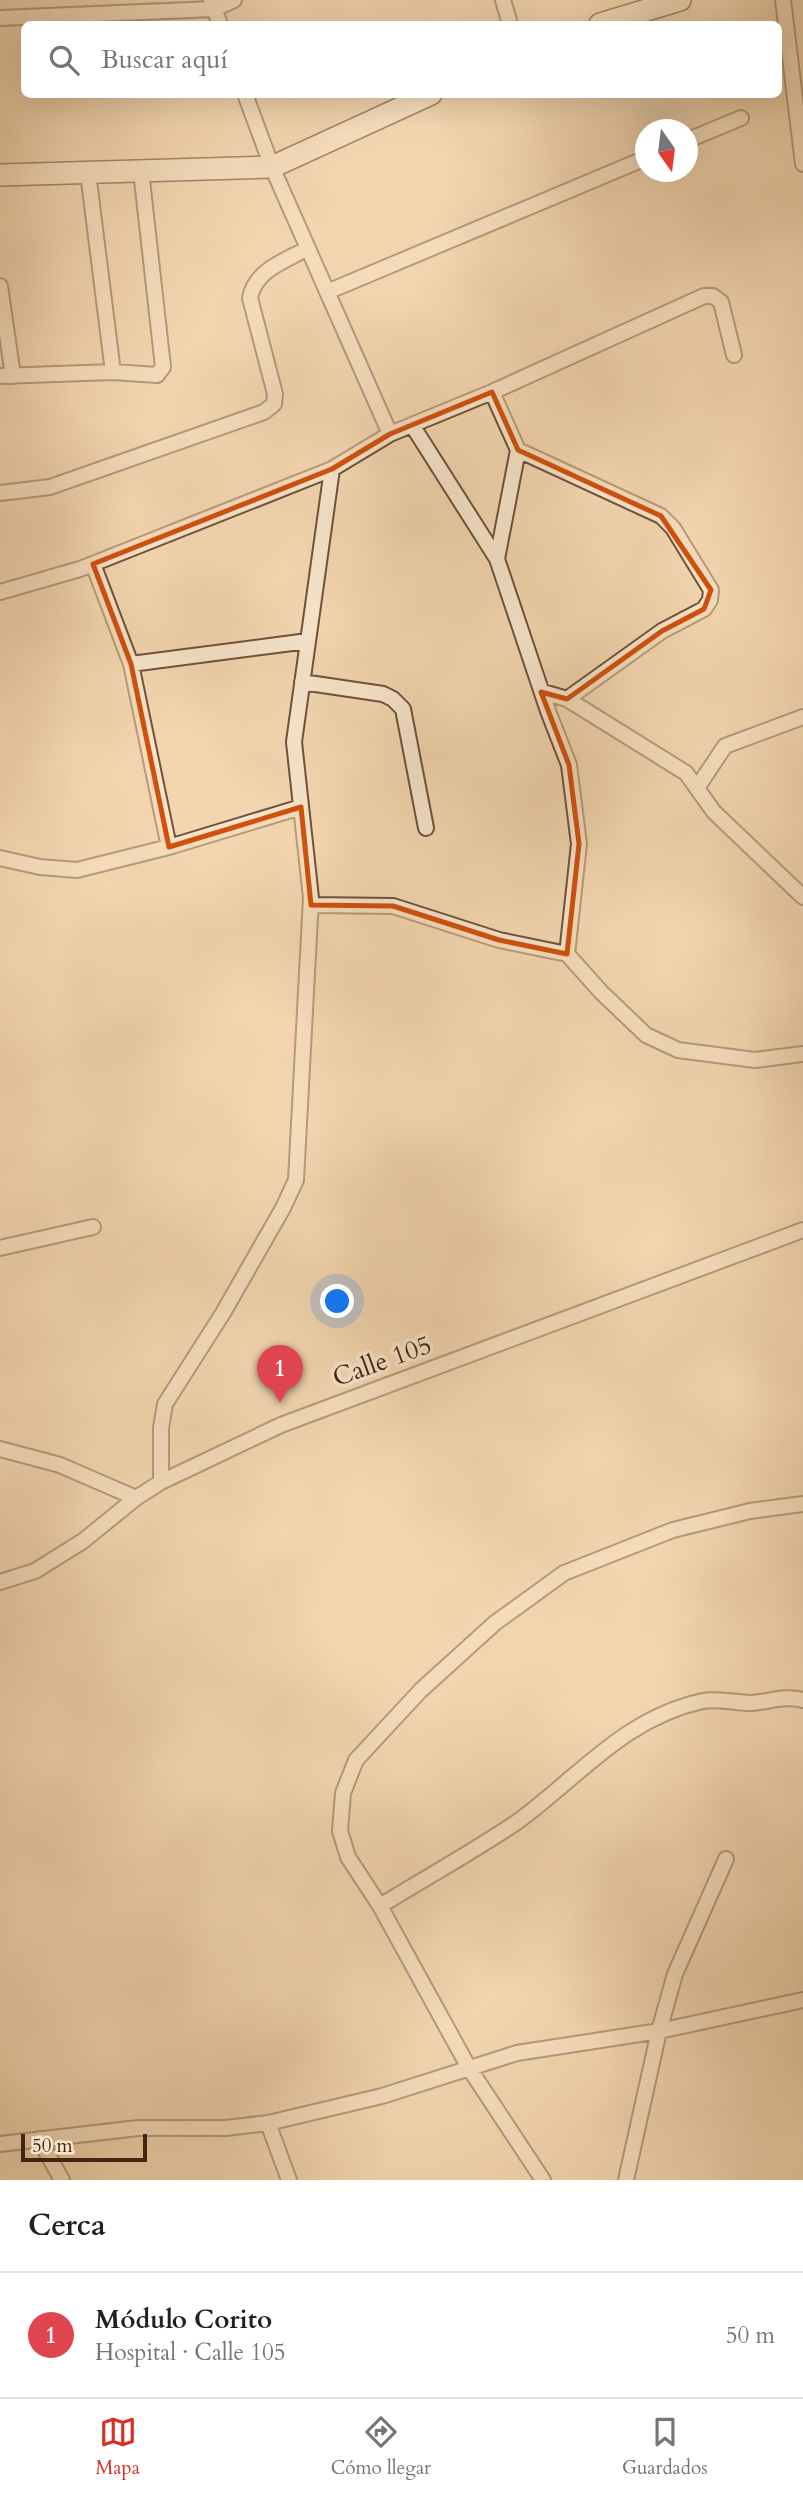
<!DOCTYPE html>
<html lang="es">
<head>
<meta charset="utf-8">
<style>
  body { margin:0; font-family:Cardo,serif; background:#f2f2f2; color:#202124 }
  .compass { position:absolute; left:635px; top:119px; width:63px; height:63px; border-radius:50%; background:#fff; box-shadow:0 7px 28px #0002; rotate:166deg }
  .scale { position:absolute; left:21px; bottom:18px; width:126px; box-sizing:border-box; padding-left:7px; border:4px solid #422612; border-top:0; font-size:19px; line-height:24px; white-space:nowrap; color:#422612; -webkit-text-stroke:5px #f7e4cb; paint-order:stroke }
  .you { position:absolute; left:338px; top:1302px; width:24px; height:24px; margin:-18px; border:5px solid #fff; border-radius:50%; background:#1a73e8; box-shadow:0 0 0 10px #1a73e833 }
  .badge { display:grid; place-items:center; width:46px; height:46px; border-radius:50%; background:#d93025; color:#fff; font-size:23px; font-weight:700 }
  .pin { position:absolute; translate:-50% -58px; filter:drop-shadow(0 2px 4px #0008) }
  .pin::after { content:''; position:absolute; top:37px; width:24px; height:21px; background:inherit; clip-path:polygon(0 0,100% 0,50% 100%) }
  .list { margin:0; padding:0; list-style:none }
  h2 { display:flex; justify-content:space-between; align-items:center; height:91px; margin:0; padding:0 28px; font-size:30px }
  h2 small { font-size:23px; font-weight:400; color:#757577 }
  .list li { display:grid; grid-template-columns:46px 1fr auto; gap:21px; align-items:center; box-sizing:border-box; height:126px; padding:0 28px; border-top:2px solid #e0e0e0 }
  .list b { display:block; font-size:26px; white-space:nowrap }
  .list p { margin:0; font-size:23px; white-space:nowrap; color:#757577 }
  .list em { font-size:23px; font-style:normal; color:#757577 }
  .icon { flex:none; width:38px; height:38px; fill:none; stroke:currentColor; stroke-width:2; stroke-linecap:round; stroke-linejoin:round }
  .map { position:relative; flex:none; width:803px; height:2180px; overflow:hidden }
  .search { position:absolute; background:#fff; box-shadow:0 7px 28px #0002; left:21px; right:21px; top:21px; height:77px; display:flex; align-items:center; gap:18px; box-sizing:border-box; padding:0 24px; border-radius:10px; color:#757577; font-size:26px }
  .sheet { height:217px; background:#fff }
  nav { display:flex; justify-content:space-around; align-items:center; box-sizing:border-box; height:98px; border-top:2px solid #e0e0e0; background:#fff; font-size:19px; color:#757577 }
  nav a { display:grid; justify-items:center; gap:4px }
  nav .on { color:#d93025 }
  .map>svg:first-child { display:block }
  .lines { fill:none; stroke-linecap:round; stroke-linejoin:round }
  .street-casing { stroke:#6e5239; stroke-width:18 }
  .secondary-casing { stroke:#422612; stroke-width:24 }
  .street { stroke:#f7e4cb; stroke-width:14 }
  .secondary { stroke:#f7e4cb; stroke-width:21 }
  .marked { fill:none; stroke:#cf510d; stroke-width:5; stroke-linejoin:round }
  .labels { text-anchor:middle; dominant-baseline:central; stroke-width:7; stroke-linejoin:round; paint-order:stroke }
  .street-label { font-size:26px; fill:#422612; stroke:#f7e4cb }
</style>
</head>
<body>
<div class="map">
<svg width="803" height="2180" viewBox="0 0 803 2180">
  <rect width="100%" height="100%" fill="#f2d6af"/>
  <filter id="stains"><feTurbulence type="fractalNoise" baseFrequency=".00286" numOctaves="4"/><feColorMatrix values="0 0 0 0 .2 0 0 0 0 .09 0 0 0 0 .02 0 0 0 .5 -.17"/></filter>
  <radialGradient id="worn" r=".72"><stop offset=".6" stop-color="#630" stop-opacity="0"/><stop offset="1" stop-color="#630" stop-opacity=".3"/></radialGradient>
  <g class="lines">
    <defs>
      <path id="street" d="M503,0L510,24
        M783,0L803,164
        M211,1L220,24
        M0,18L214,9L234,0
        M245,94L272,167L390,434
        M688,140L741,118
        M88,173L113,372
        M0,286L13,376
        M327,292L646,158
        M0,376L113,372L157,375L163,367L141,171
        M492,392L518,450L661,516L673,528L711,590L710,600L704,609L662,631L567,699
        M412,425L497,559L548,711L569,765L579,844L567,954
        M0,493L50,487L264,412L274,404L275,394L250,298C255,270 285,261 308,248
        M497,559L518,450
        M93,564L131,664L169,847
        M0,592L80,569L332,469L390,434L492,392L704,296H713L721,302L734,355
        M131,664L308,641
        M302,682L383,694L393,699L403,709L426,828
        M543,692L567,699L686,773L714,812L803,897
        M697,788L725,746L803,717
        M0,858L40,867L77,870L169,847L301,807
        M311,905L393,906L499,940L567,954L601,992L646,1035L678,1050L755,1060L803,1054
        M0,1248L93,1227
        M0,1449L60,1465L136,1498
        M161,1482V1428L165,1404L223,1313L283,1208L296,1180L311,898L294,742L332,469
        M0,1582L35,1571L83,1541L136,1498L161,1482L281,1425L803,1230
        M380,1906C425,1878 473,1852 517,1822C579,1777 624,1718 703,1701C715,1698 736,1703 751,1703C769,1702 784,1695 803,1700
        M268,2123L289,2180
        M39,2139L62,2180
        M0,2144L138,2128H226L268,2123L382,2096L517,2053L659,2031L803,2000
        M543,2180L469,2068L380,1906L348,1857L340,1831L343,1793L356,1760L421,1690L495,1623L564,1573L673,1530L750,1511L803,1504
        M626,2180L659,2031L675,1974L726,1859"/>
      <path id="secondary" d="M600,24L680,0
        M0,175L272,167L431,94"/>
    </defs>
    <use href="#street" class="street-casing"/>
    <use href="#secondary" class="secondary-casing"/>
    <use href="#street" class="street"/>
    <use href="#secondary" class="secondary"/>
  </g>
  <path d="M0 0H803V2180H0ZM492,392L518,450L661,516L711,590L704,609L662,631L567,699L541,692L569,765L579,844L567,954L499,940L393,906L311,905L301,807L169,847L131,664L93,564L332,469L390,434Z" fill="#f2d6af" fill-opacity=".55" fill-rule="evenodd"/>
  <path class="marked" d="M492,392L518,450L661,516L711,590L704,609L662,631L567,699L541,692L569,765L579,844L567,954L499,940L393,906L311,905L301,807L169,847L131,664L93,564L332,469L390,434Z"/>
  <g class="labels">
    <g class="street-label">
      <text transform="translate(382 1361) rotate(-20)">Calle 105</text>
    </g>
  </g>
  <rect width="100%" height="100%" filter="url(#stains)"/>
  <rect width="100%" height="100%" fill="url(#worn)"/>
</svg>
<svg class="compass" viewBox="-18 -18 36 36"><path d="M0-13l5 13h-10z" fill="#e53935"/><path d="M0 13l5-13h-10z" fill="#757577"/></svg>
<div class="scale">50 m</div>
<div class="you"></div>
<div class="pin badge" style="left:280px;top:1403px;background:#e0444e">1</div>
<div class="search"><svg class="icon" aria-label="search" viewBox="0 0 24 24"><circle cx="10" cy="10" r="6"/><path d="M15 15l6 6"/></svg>Buscar aquí</div>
</div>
<section class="sheet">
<h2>Cerca<small></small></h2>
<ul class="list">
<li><span class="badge" style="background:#e0444e">1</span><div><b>Módulo Corito</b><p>Hospital · Calle 105</p></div><em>50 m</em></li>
</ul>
</section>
<nav>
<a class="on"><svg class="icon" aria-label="map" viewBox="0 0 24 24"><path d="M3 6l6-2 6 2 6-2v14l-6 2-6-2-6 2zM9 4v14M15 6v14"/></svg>Mapa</a>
<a><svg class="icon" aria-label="directions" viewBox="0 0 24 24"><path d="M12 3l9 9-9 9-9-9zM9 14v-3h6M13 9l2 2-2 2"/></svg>Cómo llegar</a>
<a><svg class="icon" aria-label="saved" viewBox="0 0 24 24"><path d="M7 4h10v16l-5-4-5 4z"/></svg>Guardados</a>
</nav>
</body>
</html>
